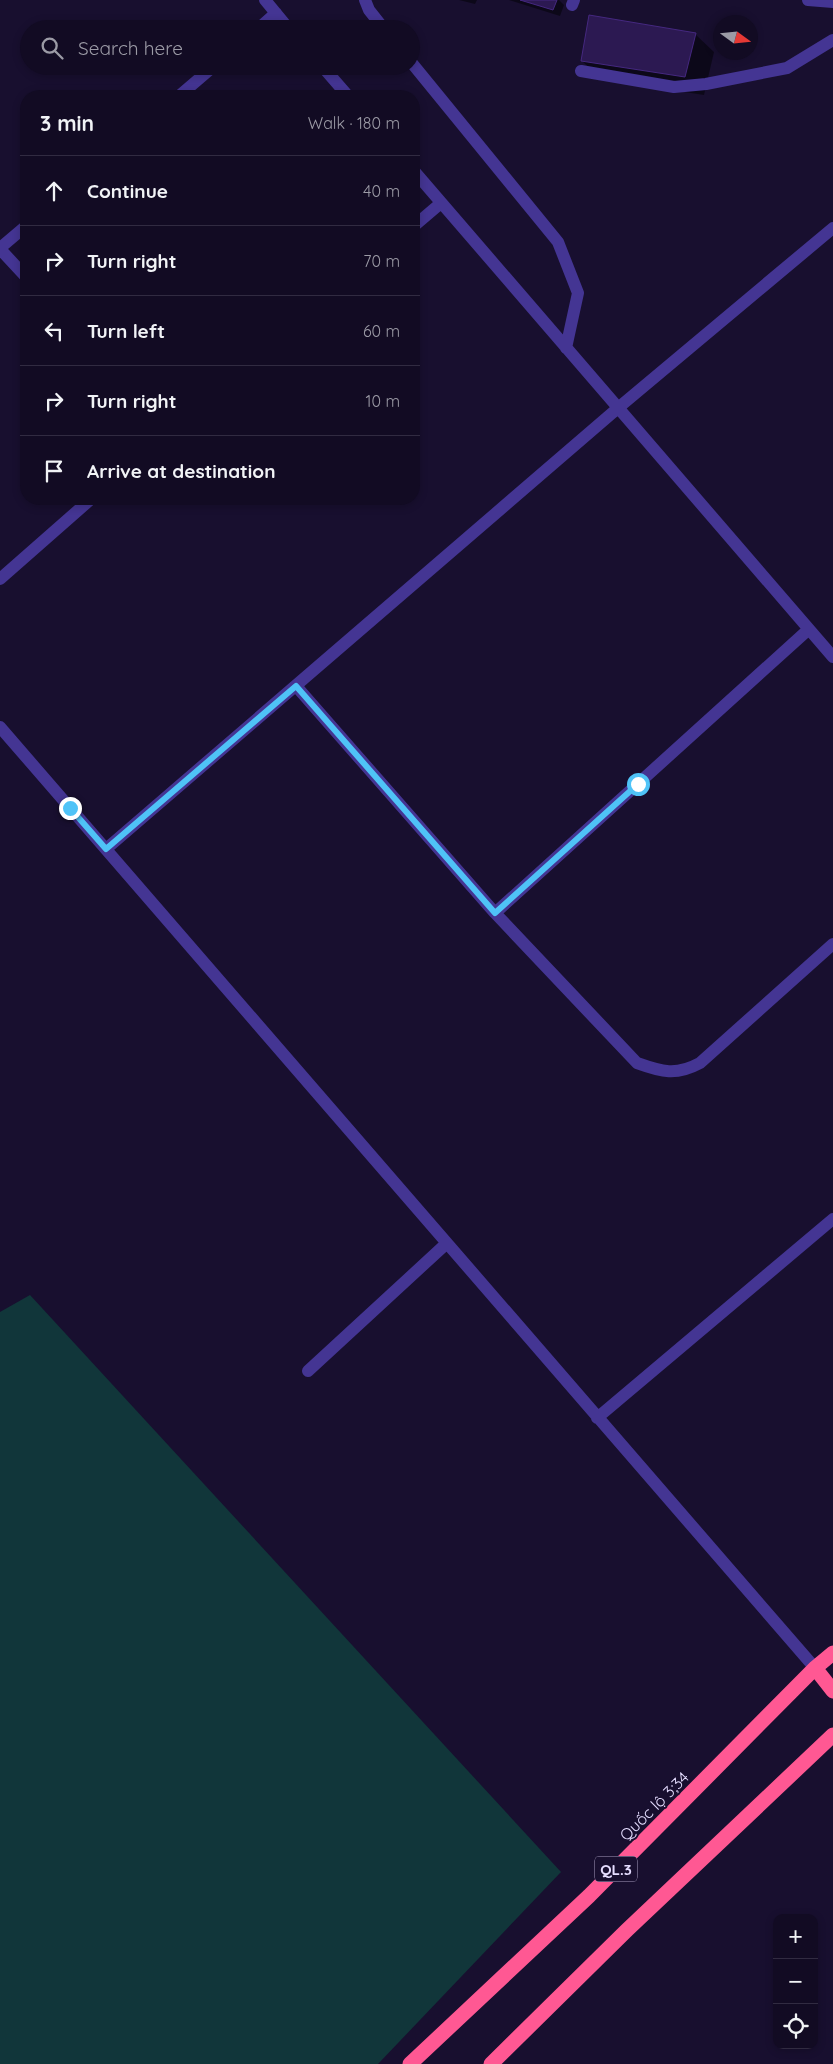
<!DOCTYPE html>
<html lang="en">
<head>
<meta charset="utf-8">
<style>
  body { margin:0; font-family:Quicksand,sans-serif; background:#1f1930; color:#f1f3f6 }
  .controls { position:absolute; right:15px; bottom:15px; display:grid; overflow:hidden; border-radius:10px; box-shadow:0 2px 8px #0003 }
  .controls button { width:45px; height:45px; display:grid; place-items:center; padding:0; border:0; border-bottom:1px solid #312b41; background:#120b23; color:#f1f3f6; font:25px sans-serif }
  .compass { position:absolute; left:713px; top:15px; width:45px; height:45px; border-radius:50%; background:#120b23; box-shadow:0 2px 8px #0003; rotate:105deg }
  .stop { position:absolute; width:15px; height:15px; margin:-11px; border:4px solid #4fc3f7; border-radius:50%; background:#fff }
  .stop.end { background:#4fc3f7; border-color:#fff; box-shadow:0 1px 5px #0008 }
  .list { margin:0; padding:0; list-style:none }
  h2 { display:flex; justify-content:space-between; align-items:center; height:65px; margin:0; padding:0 20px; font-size:21px }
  h2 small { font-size:16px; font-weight:400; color:#9c9ba6 }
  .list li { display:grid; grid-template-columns:32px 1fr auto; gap:15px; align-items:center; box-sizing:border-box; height:70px; padding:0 20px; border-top:1px solid #312b41 }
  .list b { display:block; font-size:19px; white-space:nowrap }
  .list em { font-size:16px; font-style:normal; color:#9c9ba6 }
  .icon { flex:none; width:28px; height:28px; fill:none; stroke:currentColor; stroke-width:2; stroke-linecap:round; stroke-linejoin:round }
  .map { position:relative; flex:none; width:833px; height:2064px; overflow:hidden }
  .search { position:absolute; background:#120b23; box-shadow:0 2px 8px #0003; left:20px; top:20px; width:400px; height:55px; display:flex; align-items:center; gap:12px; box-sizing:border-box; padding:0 18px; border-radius:28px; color:#9c9ba6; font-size:19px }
  .panel { position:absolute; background:#120b23; box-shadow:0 2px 8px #0003; left:20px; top:90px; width:400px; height:415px; border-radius:20px }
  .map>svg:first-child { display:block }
  .green { fill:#11363a }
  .shadow { fill:#0007 }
  .building { fill:#2c1952; stroke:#452880 }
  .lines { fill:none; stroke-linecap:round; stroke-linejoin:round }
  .minor { stroke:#443593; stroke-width:12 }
  .highway { stroke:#ff5893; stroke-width:15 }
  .route { stroke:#4fc3f7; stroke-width:6 }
  .labels { text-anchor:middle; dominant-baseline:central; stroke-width:4; stroke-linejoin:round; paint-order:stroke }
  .shield { fill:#180f2f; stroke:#a89fc1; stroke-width:1 }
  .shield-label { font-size:15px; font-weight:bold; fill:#e5ddff }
  .street-label { font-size:16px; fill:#e5ddff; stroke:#180f2f }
</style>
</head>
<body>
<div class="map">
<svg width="833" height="2064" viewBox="0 0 833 2064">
  <rect width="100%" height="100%" fill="#180f2f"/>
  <path class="green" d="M30,1295L561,1872L378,2064H0V1312Z"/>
  <path class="shadow" d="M459,0H477L475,4Z
    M509,0H559L564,5L560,16Z
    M695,34L714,52L704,95L601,79L582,61Z"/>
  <path class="building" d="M520,0H557L553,10Z
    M589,15L696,33L685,77L581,61Z"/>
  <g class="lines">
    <path class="minor" d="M265,0L289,29
      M365,0L369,10L384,29
      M808,0L833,2
      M572,5L574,0
      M258,29L276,13
      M411,62L558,242L578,293L566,348
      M322,66L348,96
      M581,71L674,87L706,84L787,68L833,40
      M179,96L214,66
      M414,171L833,657
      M414,226L441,203
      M0,248L26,226
      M0,249L26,277
      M0,579L91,499
      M296,686L495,913L637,1063C662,1072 676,1076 700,1063L833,944
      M0,727L815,1668
      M106,849L618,408L833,228
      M495,913L809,629
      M308,1371L447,1243
      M597,1418L833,1219"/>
    <path class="highway" d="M815,1668L833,1691
      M410,2064L589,1896L815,1668L833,1653
      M491,2064L627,1930L833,1735"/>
  </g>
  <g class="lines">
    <path class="route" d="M70,808L106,849L296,686L495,913L638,784"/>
  </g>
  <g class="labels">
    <rect class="shield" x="595" y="1856.5" width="42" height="25" rx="4"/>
    <g class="shield-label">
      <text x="616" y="1869">QL.3</text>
    </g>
    <g class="street-label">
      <text transform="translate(654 1806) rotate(-45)">Quốc lộ 3;34</text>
    </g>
  </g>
</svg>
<div class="controls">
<button>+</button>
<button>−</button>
<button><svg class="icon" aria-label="locate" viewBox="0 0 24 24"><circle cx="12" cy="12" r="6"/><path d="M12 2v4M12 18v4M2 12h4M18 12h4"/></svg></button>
</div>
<svg class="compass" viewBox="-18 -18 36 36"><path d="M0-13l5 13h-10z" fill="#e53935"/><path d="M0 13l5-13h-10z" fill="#9c9ba6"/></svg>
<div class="stop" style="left:638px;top:784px"></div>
<div class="stop end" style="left:70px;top:808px"></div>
<div class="search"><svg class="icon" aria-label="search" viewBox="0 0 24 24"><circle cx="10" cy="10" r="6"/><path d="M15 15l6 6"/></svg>Search here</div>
<section class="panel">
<h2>3 min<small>Walk · 180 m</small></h2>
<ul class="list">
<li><svg class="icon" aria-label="ahead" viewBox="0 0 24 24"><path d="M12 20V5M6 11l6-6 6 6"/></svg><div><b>Continue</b></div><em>40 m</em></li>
<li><svg class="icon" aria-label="right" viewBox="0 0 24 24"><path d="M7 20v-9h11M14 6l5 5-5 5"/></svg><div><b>Turn right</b></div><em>70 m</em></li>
<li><svg class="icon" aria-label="left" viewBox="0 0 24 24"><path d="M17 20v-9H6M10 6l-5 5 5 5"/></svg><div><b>Turn left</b></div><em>60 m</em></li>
<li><svg class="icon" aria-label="right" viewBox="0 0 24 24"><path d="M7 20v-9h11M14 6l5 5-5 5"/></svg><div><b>Turn right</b></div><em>10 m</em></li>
<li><svg class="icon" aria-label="arrive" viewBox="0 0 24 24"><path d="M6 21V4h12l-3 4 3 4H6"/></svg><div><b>Arrive at destination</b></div></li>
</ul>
</section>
</div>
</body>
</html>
